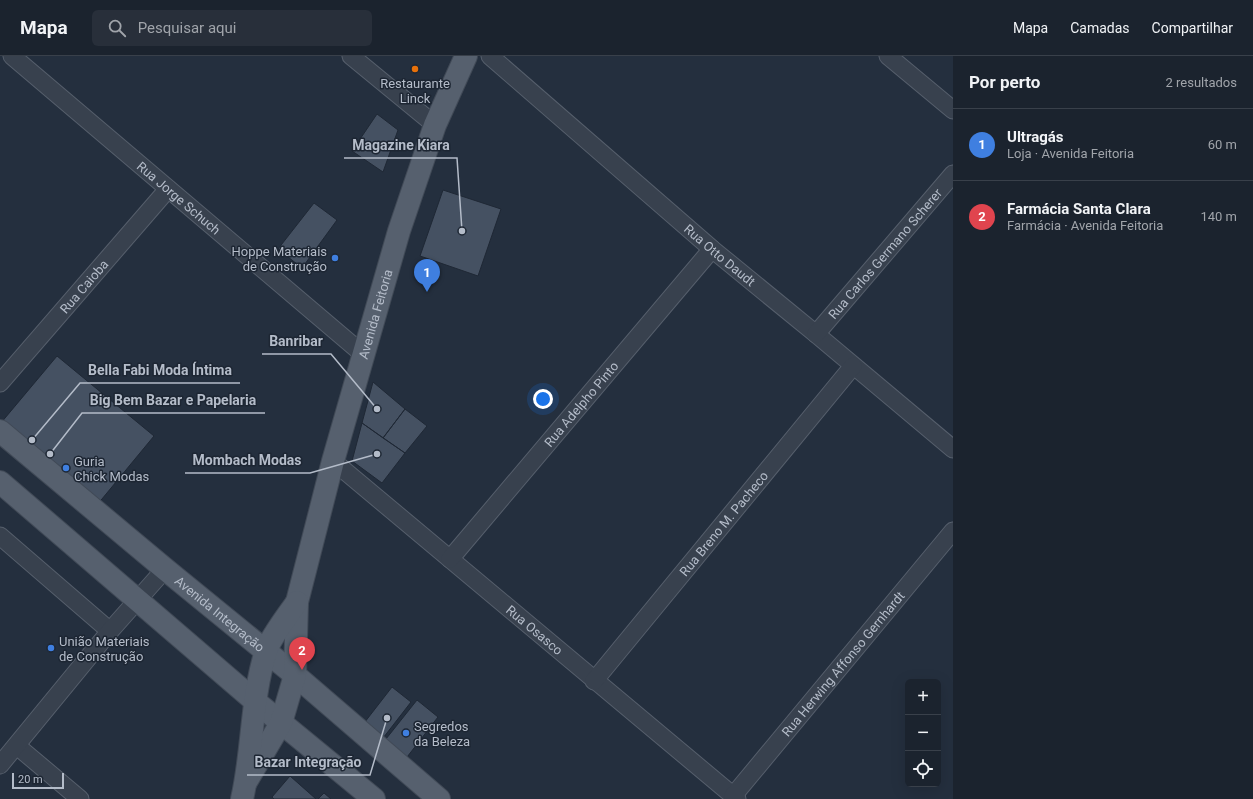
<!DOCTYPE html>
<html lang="pt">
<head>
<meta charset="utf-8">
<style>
  body { margin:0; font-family:Roboto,sans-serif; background:#282f3a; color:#f1f3f6 }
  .controls { position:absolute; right:12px; bottom:12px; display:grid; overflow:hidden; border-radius:6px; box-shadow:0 4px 16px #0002 }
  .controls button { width:36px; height:36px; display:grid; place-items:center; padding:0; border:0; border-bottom:1px solid #39404a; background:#1b232e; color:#f1f3f6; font:20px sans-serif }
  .scale { position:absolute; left:12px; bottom:10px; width:52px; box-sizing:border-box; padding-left:4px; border:2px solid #b4bcc9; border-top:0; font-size:11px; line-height:14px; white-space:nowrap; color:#b4bcc9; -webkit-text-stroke:3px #1d2633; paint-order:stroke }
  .you { position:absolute; left:543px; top:343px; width:14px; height:14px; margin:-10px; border:3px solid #fff; border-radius:50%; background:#1a73e8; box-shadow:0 0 0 6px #1a73e833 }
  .badge { display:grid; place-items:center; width:26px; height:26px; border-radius:50%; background:#8ab4f8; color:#fff; font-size:13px; font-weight:700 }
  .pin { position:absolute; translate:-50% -33px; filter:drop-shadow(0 1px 2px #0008) }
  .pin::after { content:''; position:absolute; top:21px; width:14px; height:12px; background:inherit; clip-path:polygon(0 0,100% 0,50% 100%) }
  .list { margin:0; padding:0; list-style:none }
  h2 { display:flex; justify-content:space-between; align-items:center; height:52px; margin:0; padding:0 16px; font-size:17px }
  h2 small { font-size:13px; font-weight:400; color:#a0a4aa }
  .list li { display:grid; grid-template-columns:26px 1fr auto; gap:12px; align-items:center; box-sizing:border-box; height:72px; padding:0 16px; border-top:1px solid #39404a }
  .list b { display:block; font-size:15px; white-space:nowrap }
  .list p { margin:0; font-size:13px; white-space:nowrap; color:#a0a4aa }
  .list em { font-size:13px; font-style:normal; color:#a0a4aa }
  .icon { flex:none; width:22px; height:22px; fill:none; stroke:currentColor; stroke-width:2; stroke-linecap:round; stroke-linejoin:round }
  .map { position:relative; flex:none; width:953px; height:743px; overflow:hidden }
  header { display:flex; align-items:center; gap:24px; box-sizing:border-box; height:56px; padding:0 20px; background:#1b232e; border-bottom:1px solid #39404a }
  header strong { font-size:19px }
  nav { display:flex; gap:22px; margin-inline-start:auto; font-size:14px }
  .search { width:280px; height:36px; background:#282f3a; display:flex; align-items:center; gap:10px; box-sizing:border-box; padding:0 14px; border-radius:6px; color:#a0a4aa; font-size:15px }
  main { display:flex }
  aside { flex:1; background:#1b232e }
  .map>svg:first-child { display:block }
  .building { fill:#455162; stroke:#1f2835 }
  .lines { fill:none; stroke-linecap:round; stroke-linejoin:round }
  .minor-casing { stroke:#565f6c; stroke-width:19 }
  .major-casing { stroke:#414a57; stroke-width:24 }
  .minor { stroke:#38414e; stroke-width:17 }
  .major { stroke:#56606e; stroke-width:22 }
  .food-dot { fill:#e8710a; stroke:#1d2633; stroke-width:1.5 }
  .shop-dot { fill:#3f7fe0; stroke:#1d2633; stroke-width:1.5 }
  .labels { text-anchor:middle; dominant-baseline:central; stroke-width:3; stroke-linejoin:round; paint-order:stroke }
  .poi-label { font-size:13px; fill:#b4bcc9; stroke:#1d2633; text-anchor:start }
  .street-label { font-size:13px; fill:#b4bcc9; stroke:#1d2633 }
  .leader { fill:none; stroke:#b4bcc9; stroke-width:1.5 }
  .callout-dot { fill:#b4bcc9; stroke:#1d2633; stroke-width:1.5 }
  .callout-label { font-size:14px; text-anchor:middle; font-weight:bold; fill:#b4bcc9; stroke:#1d2633; stroke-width:3; stroke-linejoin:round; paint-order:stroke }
</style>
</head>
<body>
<header>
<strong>Mapa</strong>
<div class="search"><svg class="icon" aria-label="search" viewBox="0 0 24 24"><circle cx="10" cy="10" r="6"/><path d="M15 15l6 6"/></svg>Pesquisar aqui</div>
<nav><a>Mapa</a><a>Camadas</a><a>Compartilhar</a></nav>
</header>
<main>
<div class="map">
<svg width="953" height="743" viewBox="0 0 953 743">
  <rect width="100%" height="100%" fill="#242f3e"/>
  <path class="building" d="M377,58L398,74L383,116L352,95Z
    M443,134L501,153L478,220L420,200Z
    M314,147L337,164L302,212L278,193Z
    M57,300L154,380L97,449L0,368Z
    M373,326L405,353L383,382L362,367Z
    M405,353L427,370L405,397L383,382Z
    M362,367L405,397L382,427L352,405Z
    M392,631L411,646L380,686L361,671Z
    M417,644L438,661L404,705L382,688Z
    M290,720L316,743H274L272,741Z
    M324,737L331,743H318Z"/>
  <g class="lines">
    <defs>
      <g id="minor">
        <path id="s1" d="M12,0L364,299"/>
        <path d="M351,0L435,69"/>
        <path id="s2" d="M490,0L712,193L816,278L953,393"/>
        <path d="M888,0L953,54"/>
        <path id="s3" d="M816,278L953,118"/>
        <path id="s4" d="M0,327L168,133"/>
        <path id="s5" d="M333,405L737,743"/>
        <path d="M0,480L110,575"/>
        <path id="s6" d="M450,503L712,193"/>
        <path id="s7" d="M594,625L853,310"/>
        <path d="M17,690L80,743"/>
        <path d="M0,709L110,575L165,513"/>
        <path id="s8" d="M733,740L953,475"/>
      </g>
      <g id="major">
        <path id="s9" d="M0,375L165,513L295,619L439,743"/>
        <path d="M0,426L256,646L374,743"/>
        <path id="s10" d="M246,726L281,667L295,619L297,546L333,405L399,175L435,69L466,0"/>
        <path d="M242,743C253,696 251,642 266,595C270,582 288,559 297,546"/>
      </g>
    </defs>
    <use href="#minor" class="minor-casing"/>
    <use href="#major" class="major-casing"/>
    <use href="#minor" class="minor"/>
    <use href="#major" class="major"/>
  </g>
  <circle class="food-dot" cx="415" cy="13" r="4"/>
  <g class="shop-dot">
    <circle cx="335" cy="202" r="4"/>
    <circle cx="66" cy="412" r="4"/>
    <circle cx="51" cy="592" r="4"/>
    <circle cx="406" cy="677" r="4"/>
  </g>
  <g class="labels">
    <g class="poi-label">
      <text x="415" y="27" text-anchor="middle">Restaurante<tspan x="415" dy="15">Linck</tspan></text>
      <text x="327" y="195" text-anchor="end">Hoppe Materiais<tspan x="327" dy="15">de Construção</tspan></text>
      <text x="74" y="405">Guria<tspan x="74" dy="15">Chick Modas</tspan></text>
      <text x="59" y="585">União Materiais<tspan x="59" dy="15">de Construção</tspan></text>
      <text x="414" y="670">Segredos<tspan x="414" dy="15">da Beleza</tspan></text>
    </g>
    <g class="street-label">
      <text stroke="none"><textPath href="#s1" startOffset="219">Rua Jorge Schuch</textPath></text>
      <text stroke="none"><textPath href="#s3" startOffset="106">Rua Carlos Germano Scherer</textPath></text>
      <text stroke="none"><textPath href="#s2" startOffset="304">Rua Otto Daudt</textPath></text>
      <text stroke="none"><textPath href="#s4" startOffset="128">Rua Caioba</textPath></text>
      <text stroke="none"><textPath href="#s10" startOffset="490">Avenida Feitoria</textPath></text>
      <text stroke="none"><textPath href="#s6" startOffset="203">Rua Adelpho Pinto</textPath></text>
      <text stroke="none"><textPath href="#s7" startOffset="204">Rua Breno M. Pacheco</textPath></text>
      <text stroke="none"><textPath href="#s9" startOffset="286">Avenida Integração</textPath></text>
      <text stroke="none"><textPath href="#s5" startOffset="263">Rua Osasco</textPath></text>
      <text stroke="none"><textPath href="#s8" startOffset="172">Rua Herwing Affonso Gernhardt</textPath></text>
    </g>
  </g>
  <path class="leader" d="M462 175L457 102H344M377 353L331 298H262M32 384L80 327H240M50 398L82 357H265M377 398L310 417H185M387 662L370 719H247"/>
  <g class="callout-dot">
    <circle cx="462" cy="175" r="4"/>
    <circle cx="377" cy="353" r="4"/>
    <circle cx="32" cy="384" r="4"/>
    <circle cx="50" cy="398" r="4"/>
    <circle cx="377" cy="398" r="4"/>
    <circle cx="387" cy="662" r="4"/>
  </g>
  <g class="callout-label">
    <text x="401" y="94">Magazine Kiara</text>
    <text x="296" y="290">Banribar</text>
    <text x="160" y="319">Bella Fabi Moda Íntima</text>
    <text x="173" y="349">Big Bem Bazar e Papelaria</text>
    <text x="247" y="409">Mombach Modas</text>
    <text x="308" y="711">Bazar Integração</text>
  </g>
</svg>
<div class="controls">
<button>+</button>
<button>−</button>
<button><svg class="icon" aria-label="locate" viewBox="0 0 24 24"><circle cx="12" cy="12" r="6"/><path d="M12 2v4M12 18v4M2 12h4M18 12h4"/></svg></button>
</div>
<div class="scale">20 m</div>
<div class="you"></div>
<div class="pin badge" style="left:427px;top:236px;background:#3f7fe0">1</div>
<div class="pin badge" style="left:302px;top:614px;background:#e0444e">2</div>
</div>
<aside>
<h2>Por perto<small>2 resultados</small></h2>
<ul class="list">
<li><span class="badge" style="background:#3f7fe0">1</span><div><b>Ultragás</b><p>Loja · Avenida Feitoria</p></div><em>60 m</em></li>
<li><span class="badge" style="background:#e0444e">2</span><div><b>Farmácia Santa Clara</b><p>Farmácia · Avenida Feitoria</p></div><em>140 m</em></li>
</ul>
</aside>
</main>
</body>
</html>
